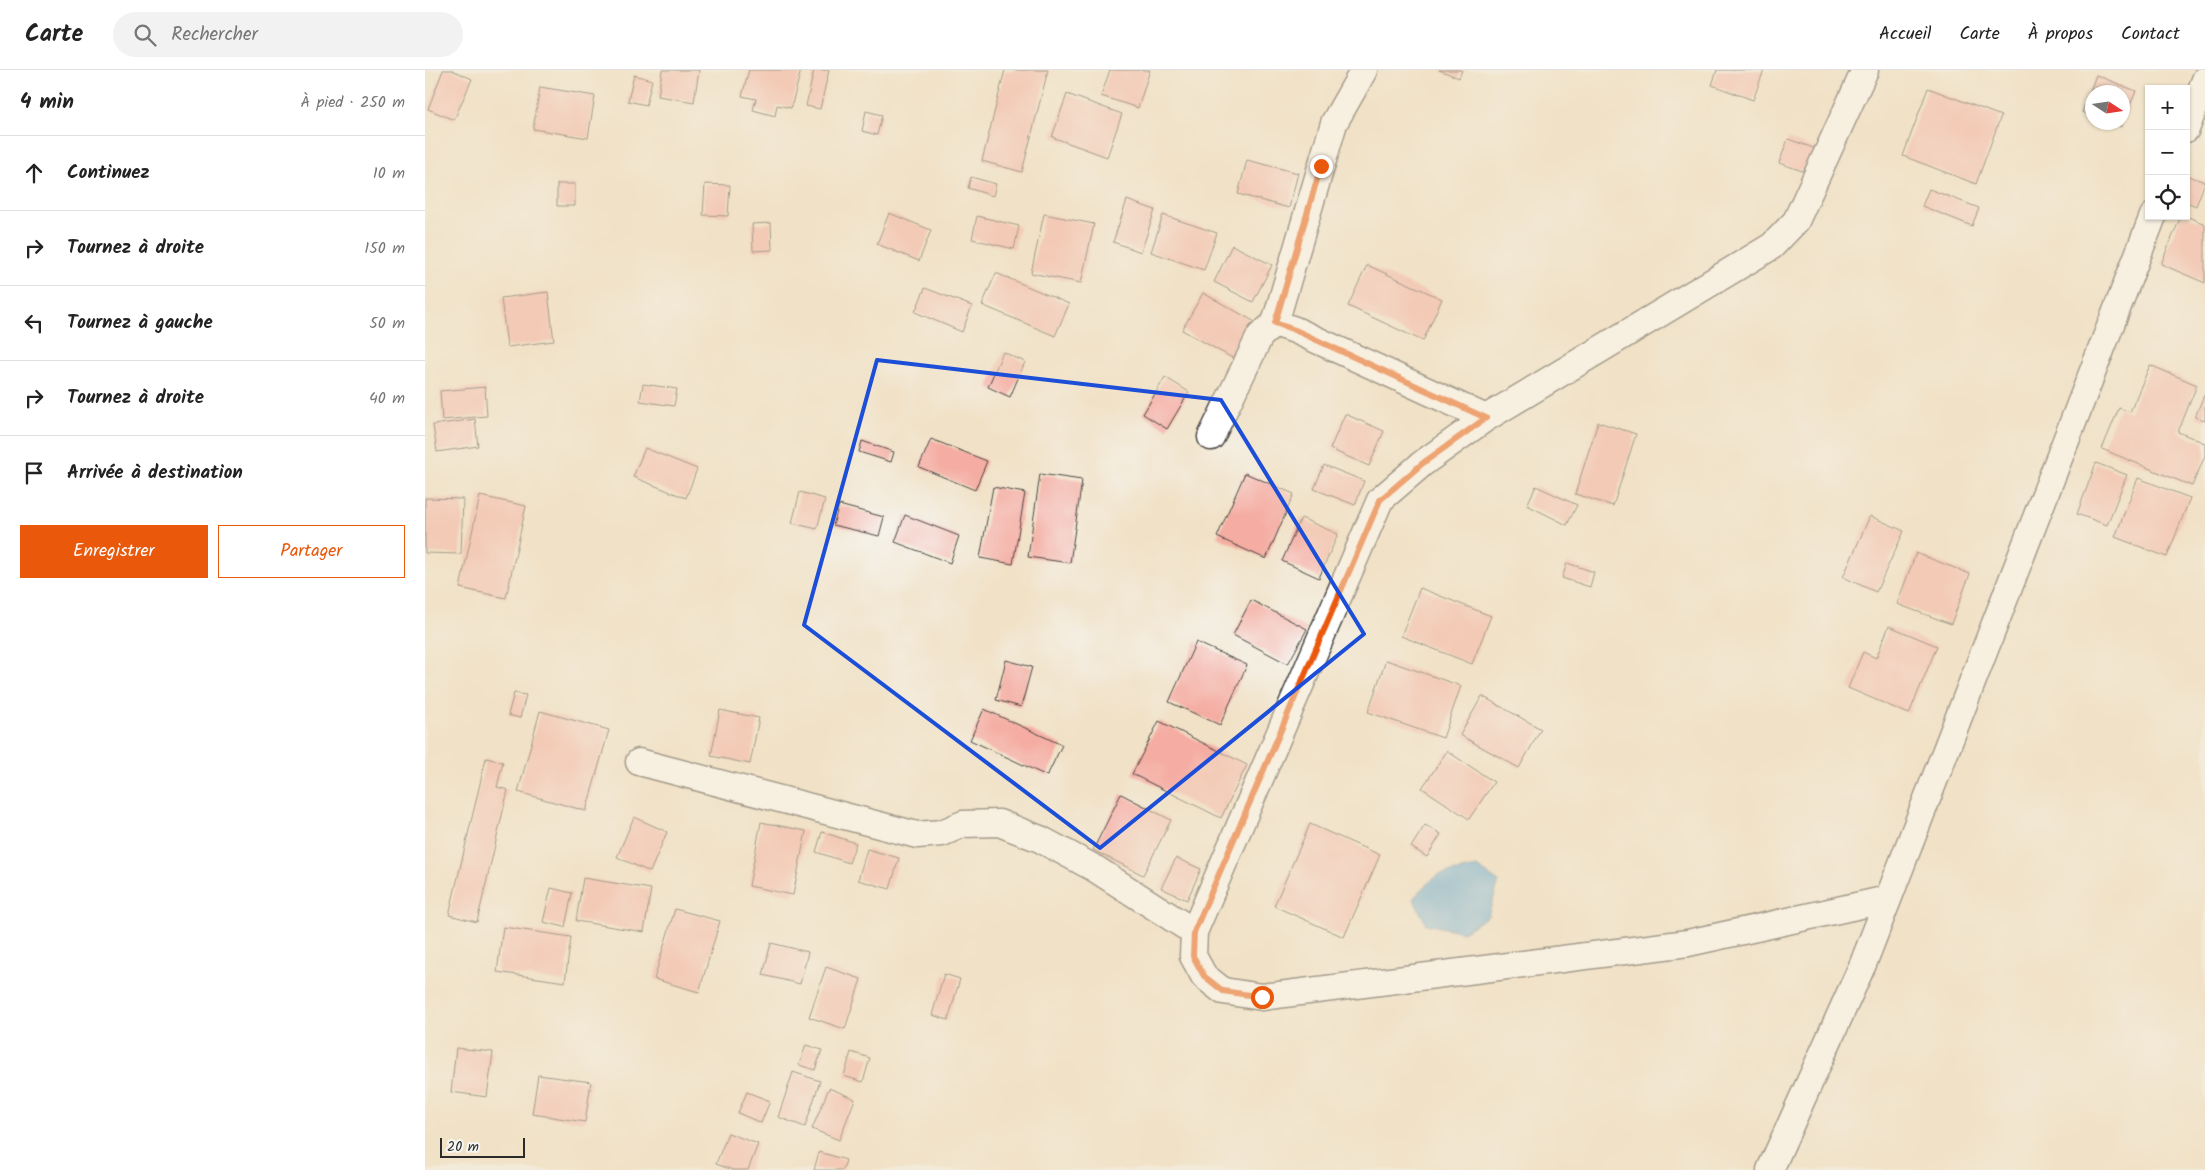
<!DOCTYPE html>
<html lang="fr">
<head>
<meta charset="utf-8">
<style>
  body { margin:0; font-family:Kalam,sans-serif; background:#f2f2f2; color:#222 }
  .controls { position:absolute; right:15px; top:15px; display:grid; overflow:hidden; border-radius:0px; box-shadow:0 1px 4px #0004 }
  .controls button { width:45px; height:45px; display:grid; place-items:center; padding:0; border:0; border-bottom:1px solid #e0e0e0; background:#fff; color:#222; font:25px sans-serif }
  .compass { position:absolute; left:1660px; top:15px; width:45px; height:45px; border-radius:50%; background:#fff; box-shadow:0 1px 4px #0004; rotate:102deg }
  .scale { position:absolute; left:15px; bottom:12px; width:85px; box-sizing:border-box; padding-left:5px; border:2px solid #2b2b2b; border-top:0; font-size:14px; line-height:18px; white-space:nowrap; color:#2b2b2b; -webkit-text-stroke:4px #f6f6f2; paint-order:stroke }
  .stop { position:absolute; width:15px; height:15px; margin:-11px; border:4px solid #ea580c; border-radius:50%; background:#fff }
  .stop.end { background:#ea580c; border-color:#fff; box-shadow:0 1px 5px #0008 }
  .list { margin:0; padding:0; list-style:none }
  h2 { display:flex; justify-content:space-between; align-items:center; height:65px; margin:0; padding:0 20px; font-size:21px }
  h2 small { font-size:16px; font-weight:400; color:#767676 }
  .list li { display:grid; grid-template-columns:32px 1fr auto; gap:15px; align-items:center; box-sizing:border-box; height:75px; padding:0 20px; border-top:1px solid #e0e0e0 }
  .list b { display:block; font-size:19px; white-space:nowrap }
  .list em { font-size:16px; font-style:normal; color:#767676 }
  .actions { display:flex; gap:10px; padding:15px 20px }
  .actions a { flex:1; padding:11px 0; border:1px solid #ea580c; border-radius:0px; text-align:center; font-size:18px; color:#ea580c }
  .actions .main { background:#ea580c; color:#fff }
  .icon { flex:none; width:28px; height:28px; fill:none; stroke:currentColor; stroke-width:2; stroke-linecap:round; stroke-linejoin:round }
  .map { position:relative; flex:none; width:1780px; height:1100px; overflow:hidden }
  header { display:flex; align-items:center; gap:30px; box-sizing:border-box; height:70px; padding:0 25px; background:#fff; border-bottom:1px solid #e0e0e0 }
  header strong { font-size:24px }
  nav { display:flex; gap:28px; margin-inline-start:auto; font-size:18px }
  .search { width:350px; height:45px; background:#f2f2f2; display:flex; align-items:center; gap:12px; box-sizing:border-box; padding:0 18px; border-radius:28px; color:#767676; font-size:19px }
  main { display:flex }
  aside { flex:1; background:#fff }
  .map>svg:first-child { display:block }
  .water { fill:#60a8d6; stroke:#466a80 }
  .building { fill:#f5ada3 }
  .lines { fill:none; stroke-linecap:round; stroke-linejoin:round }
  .street-casing { stroke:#494642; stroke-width:29 }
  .street { stroke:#fff; stroke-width:26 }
  .route { stroke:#ea580c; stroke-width:6 }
  .marked { fill:none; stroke:#1d4ed8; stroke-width:4; stroke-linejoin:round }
</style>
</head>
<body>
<header>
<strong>Carte</strong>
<div class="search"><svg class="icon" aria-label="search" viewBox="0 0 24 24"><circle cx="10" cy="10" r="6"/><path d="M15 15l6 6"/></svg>Rechercher</div>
<nav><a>Accueil</a><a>Carte</a><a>À propos</a><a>Contact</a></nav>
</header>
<main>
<aside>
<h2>4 min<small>À pied · 250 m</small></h2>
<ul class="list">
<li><svg class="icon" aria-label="ahead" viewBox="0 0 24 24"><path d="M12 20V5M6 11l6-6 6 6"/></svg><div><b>Continuez</b></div><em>10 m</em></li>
<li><svg class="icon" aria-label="right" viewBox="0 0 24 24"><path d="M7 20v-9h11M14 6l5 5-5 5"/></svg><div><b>Tournez à droite</b></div><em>150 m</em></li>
<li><svg class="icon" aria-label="left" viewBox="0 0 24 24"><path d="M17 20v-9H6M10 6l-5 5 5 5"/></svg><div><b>Tournez à gauche</b></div><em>50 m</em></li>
<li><svg class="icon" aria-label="right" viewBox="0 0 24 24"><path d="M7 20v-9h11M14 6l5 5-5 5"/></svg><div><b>Tournez à droite</b></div><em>40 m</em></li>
<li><svg class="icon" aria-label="arrive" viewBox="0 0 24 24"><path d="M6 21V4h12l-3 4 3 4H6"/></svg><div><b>Arrivée à destination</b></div></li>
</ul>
<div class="actions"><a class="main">Enregistrer</a><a>Partager</a></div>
</aside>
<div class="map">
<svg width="1780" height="1100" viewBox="0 0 1780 1100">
  <rect width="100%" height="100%" fill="#f6f6f2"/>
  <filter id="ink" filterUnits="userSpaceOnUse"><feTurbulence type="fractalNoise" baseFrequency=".02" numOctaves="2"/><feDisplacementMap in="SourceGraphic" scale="10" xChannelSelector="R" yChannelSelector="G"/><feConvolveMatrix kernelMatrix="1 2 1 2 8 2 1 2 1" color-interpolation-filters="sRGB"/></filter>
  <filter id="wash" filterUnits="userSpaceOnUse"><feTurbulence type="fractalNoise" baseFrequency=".0096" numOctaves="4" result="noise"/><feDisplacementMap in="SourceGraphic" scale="20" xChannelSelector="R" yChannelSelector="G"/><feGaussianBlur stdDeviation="1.12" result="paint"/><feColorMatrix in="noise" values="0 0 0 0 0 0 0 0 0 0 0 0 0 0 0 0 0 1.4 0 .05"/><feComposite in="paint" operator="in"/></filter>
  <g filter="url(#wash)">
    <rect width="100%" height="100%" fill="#f1e1c6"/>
    <path class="water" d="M1052,797L1074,812L1063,846L1038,862L1001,854L988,828L1012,805Z"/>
    <g id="blocks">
      <path class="building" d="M18,0H27L47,9L29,50L3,39Z
        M237,0H274L269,32L233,26Z
        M324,0H376L366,38L352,35L350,46L328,40L331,29L317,26Z
        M389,0H404L395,39L381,36Z
        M580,0H623L597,102L557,91Z
        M685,0H725L713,38L676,26Z
        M1014,0H1037L1034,8Z
        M1292,0H1339L1328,30L1287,15Z
        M209,5L227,10L221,35L203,31Z
        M1671,5L1711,21L1696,57L1684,53L1698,52V22H1668V46L1657,42Z
        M115,17L170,26L163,68L108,59Z
        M1503,18L1576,46L1551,114L1478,86Z
        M642,24L697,44L682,87L627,67Z
        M441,41L457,45L452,65L437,61Z
        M1363,69L1394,80L1386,104L1354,93Z
        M822,90L873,103L864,138L813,124Z
        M1761,105L1780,112L1771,136L1761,132Z
        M546,107L571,114L568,126L543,118Z
        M132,114H150V136H132Z
        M280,114L305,115L303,146L278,145Z
        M1504,119L1554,138L1547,156L1497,136Z
        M702,130L730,140L716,182L688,172Z
        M464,143L506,160L494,191L452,174Z
        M619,144L669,154L656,213L606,203Z
        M738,145L792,163L779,200L726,182Z
        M552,146L594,156L589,179L547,169Z
        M1756,146H1761L1780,154V213L1736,194Z
        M346,153L347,180L328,181L327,154Z
        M807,175L847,195L828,232L789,212Z
        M942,195L1017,229L998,271L923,236Z
        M571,203L644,234L630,266L557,235Z
        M500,218L547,236L537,262L490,242Z
        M123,222L129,271L82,277L76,228Z
        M778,223L832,253L811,290L757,260Z
        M578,282L600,292L585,327L563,317Z
        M1725,295L1772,315L1753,362L1780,373V386L1767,416L1677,379L1694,338L1705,342Z
        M740,307L764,322L742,359L718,344Z
        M218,314L252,319L249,336L215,331Z
        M60,317L62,346L17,350L15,321Z
        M1780,323V351L1770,347Z
        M920,344L959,361L944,396L905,379Z
        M50,349L53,376L12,382L8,355Z
        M1173,352L1211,364L1188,436L1150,424Z
        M506,369L562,391L550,420L494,397Z
        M437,371L469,382L466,392L434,382Z
        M220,378L272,399L261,428L208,407Z
        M1671,393L1702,405L1682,455L1652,444Z
        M899,395L939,411L930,435L889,419Z
        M820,403L869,424L841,489L792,467Z
        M615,404L657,410L645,493L603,487Z
        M1713,408L1765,428L1742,487L1690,467Z
        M1111,416L1152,435L1142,455L1102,435Z
        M568,417L600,423L588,494L555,488Z
        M375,422L400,429L392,459L367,453Z
        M55,426L101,436L81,528L35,518Z
        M0,428L38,429L36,484L0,483Z
        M414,435L459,447L454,466L408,455Z
        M480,445L534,466L525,493L470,472Z
        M1445,446L1479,461L1451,522L1418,507Z
        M876,448L913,464L894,508L857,491Z
        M1491,483L1545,504L1526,554L1472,534Z
        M1142,493L1169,502L1165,517L1137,508Z
        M995,518L1066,546L1047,594L976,566Z
        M826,530L882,559L863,594L808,565Z
        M1464,556L1512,576L1484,644L1423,618L1438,582L1451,588Z
        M771,572L822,595L795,655L744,632Z
        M581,590L607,597L596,637L571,630Z
        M961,590L1036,616L1018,668L943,642Z
        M89,623L101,625L95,648L83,645Z
        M1057,626L1116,659L1094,698L1035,665Z
        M559,639L637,675L622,706L545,670Z
        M295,640L334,648L325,694L286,686Z
        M115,641L184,660L161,741L93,722Z
        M734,651L822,695L796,748L707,704Z
        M1022,681L1069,712L1044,749L997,718Z
        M61,688L78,692L72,717L83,720L52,852L24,845Z
        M696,724L746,750L718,805L668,780Z
        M209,747L242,762L225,802L192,787Z
        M336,752L381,761L368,825L324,816Z
        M885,754L955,785L919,867L849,836Z
        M1000,755L1016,764L1002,787L986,777Z
        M397,762L431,773L424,793L391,782Z
        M442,779L474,788L465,819L433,810Z
        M751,788L776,799L762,830L736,818Z
        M158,808L226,819L219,862L151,851Z
        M126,818L147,823L140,857L118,852Z
        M250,839L295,851L274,922L229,909Z
        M78,857L146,867L140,912L72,902Z
        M346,873L383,882L375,914L338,905Z
        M401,897L436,909L420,959L384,947Z
        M519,904L535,909L523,950L507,945Z
        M381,975L397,980L390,1000L374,995Z
        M31,978L68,982L62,1027L26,1022Z
        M426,982L445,988L438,1012L419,1006Z
        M368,1002L395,1011L380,1057L353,1047Z
        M113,1005L166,1012L160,1052L107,1044Z
        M404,1018L430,1029L414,1070L387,1059Z
        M322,1022L345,1031L336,1053L313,1043Z
        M303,1063L333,1074L323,1100H308L291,1094Z
        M394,1082L421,1090L418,1100H389Z"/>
    </g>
  </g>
  <g filter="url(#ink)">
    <use href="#blocks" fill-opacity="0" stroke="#494642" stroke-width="1"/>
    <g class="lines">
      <defs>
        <path id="street" d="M1440,0L1371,151L1347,176L1061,348L998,393L955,430L769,862L768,886L779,906L798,921L837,927L1263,873L1463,829
          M1761,59L1780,10
          M850,253L909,53L939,0
          M786,367L835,266L850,253L870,260L1061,348
          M214,692L492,765L517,763L538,754L574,753L615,769L669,798L769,862
          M1345,1100L1438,894L1728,146"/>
      </defs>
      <use href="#street" class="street-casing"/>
      <use href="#street" class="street"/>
    </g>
  </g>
  <g class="lines" filter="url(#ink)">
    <path class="route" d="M837,927L798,921L779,906L768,886L769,862L955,430L998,393L1061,348L870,260L850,253L896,96"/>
  </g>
  <path d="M0 0H1780V1100H0ZM452,290L796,330L939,564L675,778L379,555Z" fill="#f1e1c6" fill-opacity=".55" fill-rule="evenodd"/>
  <path class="marked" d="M452,290L796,330L939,564L675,778L379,555Z"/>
</svg>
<div class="controls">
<button>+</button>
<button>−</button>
<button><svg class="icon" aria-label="locate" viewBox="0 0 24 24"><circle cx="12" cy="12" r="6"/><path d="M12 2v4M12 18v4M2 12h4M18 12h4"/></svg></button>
</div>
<svg class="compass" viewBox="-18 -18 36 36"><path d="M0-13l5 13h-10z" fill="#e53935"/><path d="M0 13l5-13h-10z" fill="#767676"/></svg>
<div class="scale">20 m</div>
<div class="stop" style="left:837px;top:927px"></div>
<div class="stop end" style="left:896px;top:96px"></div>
</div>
</main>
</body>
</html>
